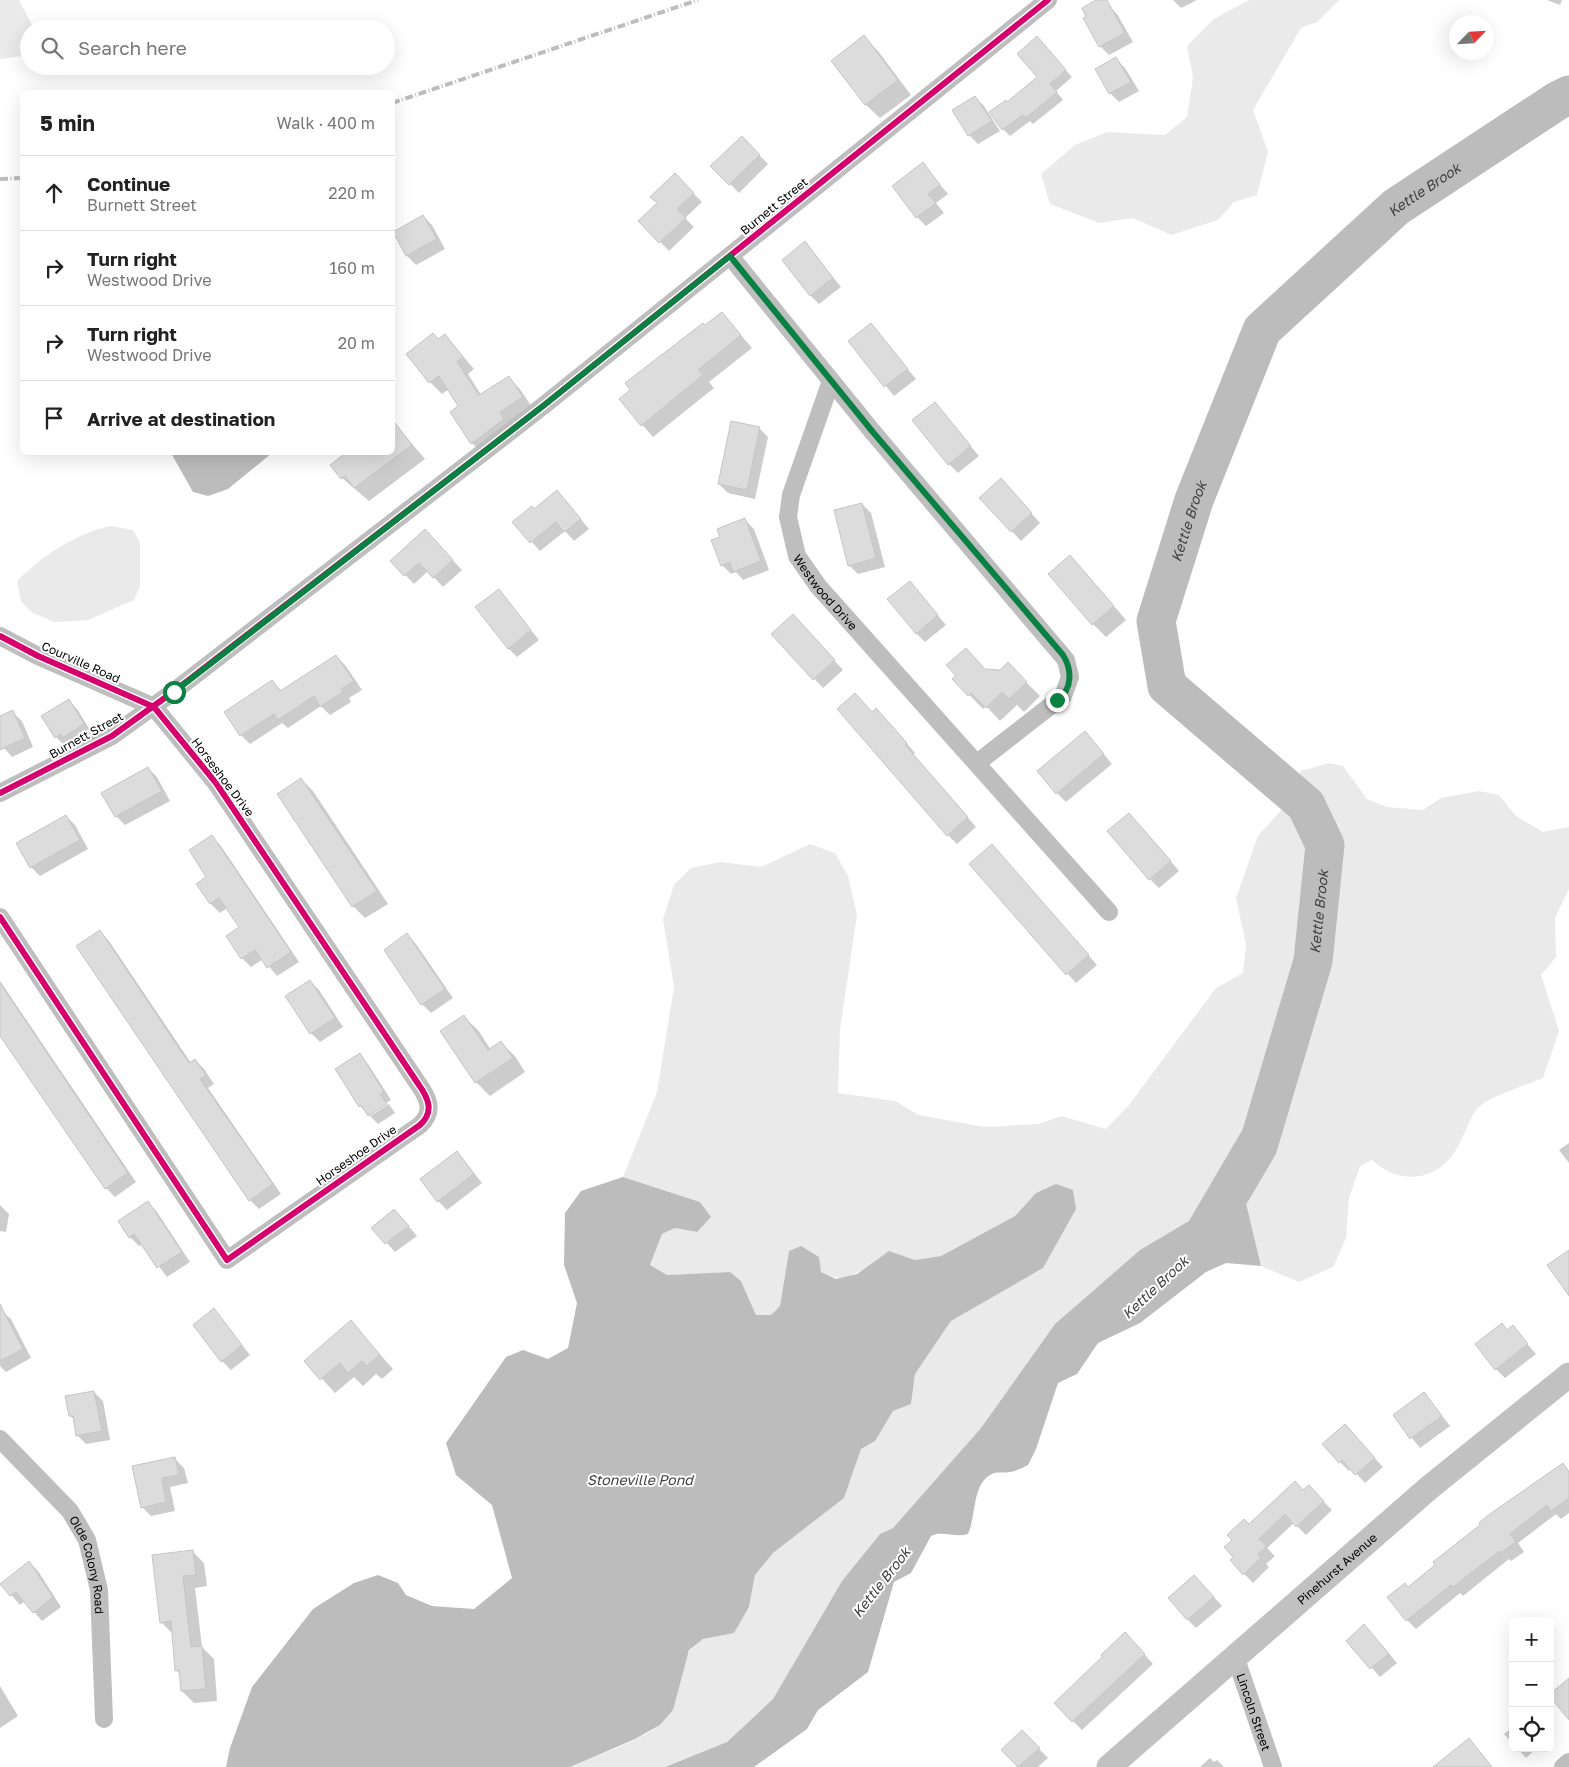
<!DOCTYPE html>
<html lang="en">
<head>
<meta charset="utf-8">
<style>
  body { margin:0; font-family:"Golos Text",sans-serif; background:#f6f6f6; color:#222 }
  .controls { position:absolute; right:15px; bottom:15px; display:grid; overflow:hidden; border-radius:8px; box-shadow:0 5px 20px #0002 }
  .controls button { width:45px; height:45px; display:grid; place-items:center; padding:0; border:0; border-bottom:1px solid #e0e0e0; background:#fff; color:#222; font:25px sans-serif }
  .compass { position:absolute; left:1449px; top:15px; width:45px; height:45px; border-radius:50%; background:#fff; box-shadow:0 5px 20px #0002; rotate:65deg }
  .stop { position:absolute; width:15px; height:15px; margin:-11px; border:4px solid #0b8043; border-radius:50%; background:#fff }
  .stop.end { background:#0b8043; border-color:#fff; box-shadow:0 1px 5px #0008 }
  .list { margin:0; padding:0; list-style:none }
  h2 { display:flex; justify-content:space-between; align-items:center; height:65px; margin:0; padding:0 20px; font-size:21px }
  h2 small { font-size:16px; font-weight:400; color:#767676 }
  .list li { display:grid; grid-template-columns:32px 1fr auto; gap:15px; align-items:center; box-sizing:border-box; height:75px; padding:0 20px; border-top:1px solid #e0e0e0 }
  .list b { display:block; font-size:19px; white-space:nowrap }
  .list p { margin:0; font-size:16px; white-space:nowrap; color:#767676 }
  .list em { font-size:16px; font-style:normal; color:#767676 }
  .icon { flex:none; width:28px; height:28px; fill:none; stroke:currentColor; stroke-width:2; stroke-linecap:round; stroke-linejoin:round }
  .map { position:relative; flex:none; width:1569px; height:1767px; overflow:hidden }
  .search { position:absolute; background:#fff; box-shadow:0 5px 20px #0002; left:20px; top:20px; width:375px; height:55px; display:flex; align-items:center; gap:12px; box-sizing:border-box; padding:0 18px; border-radius:28px; color:#767676; font-size:19px }
  .panel { position:absolute; background:#fff; box-shadow:0 5px 20px #0002; left:20px; top:90px; width:375px; height:365px; border-radius:8px }
  .map>svg:first-child { display:block }
  .green { fill:#eaeaea }
  .water { fill:#bcbcbc }
  .shadow { fill:#0003 }
  .lines { fill:none; stroke-linecap:round; stroke-linejoin:round }
  .river { stroke:#bcbcbc; stroke-width:39 }
  .building { fill:#dcdcdc; stroke:#c5c5c5 }
  .minor { stroke:#bebebe; stroke-width:18 }
  .secondary { stroke:#c1c1c1; stroke-width:25 }
  .rail { stroke:#bdbdbd; stroke-width:4; stroke-dasharray:8 2.5 1 2.5; stroke-linecap:butt }
  .cycleway-casing { stroke:#fff; stroke-width:9 }
  .cycleway { stroke:#d6006c; stroke-width:6 }
  .route { stroke:#0b8043; stroke-width:6 }
  .labels { text-anchor:middle; dominant-baseline:central; stroke-width:4; stroke-linejoin:round; paint-order:stroke }
  .street-label { font-size:12px; fill:#000; stroke:#fff }
  .water-label { font-size:14px; font-style:italic; fill:#404040; stroke:#fff }
</style>
</head>
<body>
<div class="map">
<svg width="1569" height="1767" viewBox="0 0 1569 1767">
  <rect width="100%" height="100%" fill="#fff"/>
  <path class="green" d="M0,0H19L34,29H29V55L0,59Z
    M1249,0H1339L1317,22L1301,28L1253,110L1268,152L1257,195L1234,202L1218,220L1171,235L1133,218L1099,223L1050,204L1041,174L1075,145L1107,132L1165,135L1187,117L1193,77L1187,46L1214,19Z
    M111,526L133,530L140,542V587L134,600L88,620L54,622L31,612L21,601L17,581C42,556 76,533 111,526Z
    M1329,763L1343,766L1367,799L1387,807L1423,810L1441,798L1479,791L1499,795L1516,816L1543,832L1569,827V889L1555,918L1556,957L1541,975L1559,1031L1543,1078C1524,1086 1496,1094 1480,1106C1470,1113 1463,1142 1454,1153C1433,1183 1397,1184 1372,1160L1360,1166L1349,1198L1346,1238L1333,1267L1299,1282L1261,1266L1246,1203L1258,1146L1244,1128L1189,1222L1140,1250L1055,1324L981,1428L893,1528L880,1534L842,1581L773,1699L727,1742L665,1767H570C595,1755 641,1741 661,1724C686,1702 674,1650 704,1639C713,1636 725,1635 734,1633L749,1607L755,1575L773,1553L844,1498L861,1449L875,1440L893,1411L911,1404L915,1374L951,1321L1043,1268L1036,1193L1015,1216L941,1256L915,1260L889,1251C839,1288 840,1285 789,1251L780,1306L771,1315H756L741,1281L730,1272L667,1275L650,1265L662,1234L675,1228L697,1232L700,1202L623,1177L657,1092L674,987L663,919L674,885L691,868L720,862L761,867L810,844L835,853L848,876L857,915L840,1029L838,1093L895,1101L919,1115L984,1127L1039,1124L1061,1116L1106,1129L1129,1105L1216,988L1243,973L1246,945L1236,898L1258,836L1283,808L1301,771Z"/>
  <path class="water" d="M171,453H272L228,489L208,496L193,492Z
    M1244,1127L1258,1146L1246,1203L1261,1266L1226,1263L1206,1272L1140,1323L1098,1343L1077,1374L1058,1383L1036,1449L1028,1465C1022,1468 1016,1471 1010,1472C1004,1473 999,1472 994,1473C971,1482 977,1515 968,1534C955,1538 942,1530 931,1536L911,1573L894,1582L868,1672L818,1710L807,1729L754,1767H665L727,1742L773,1699L842,1581L880,1534L893,1528L981,1428L1055,1324L1140,1250L1189,1221Z
    M623,1177L700,1202L711,1217L697,1232L675,1228L662,1234L650,1265L667,1275L730,1272L741,1281L756,1315H771L780,1306L789,1251L801,1246L819,1257L821,1272L836,1279L857,1274L889,1251L915,1260L941,1256L1015,1216L1036,1193L1056,1184L1073,1190L1076,1209L1043,1268L951,1321L915,1374L911,1404L893,1411L875,1441L861,1449L844,1498L773,1553L755,1575L749,1607L734,1633L703,1639L689,1650L673,1710L660,1725L635,1739L570,1767H226L230,1748L252,1687L313,1609L354,1583L378,1575L398,1583L406,1595L432,1606L474,1609L512,1578L492,1505L456,1475L446,1443L506,1357L523,1350L548,1359L568,1348L577,1303L564,1265L565,1213L581,1191Z"/>
  <path class="shadow" d="M1099,0H1102L1117,14L1133,42L1109,55L1100,46Z
    M1173,0H1197L1181,8Z
    M1547,0H1562L1560,5Z
    M864,37L878,51L911,95L880,118L866,105L832,61Z
    M1044,45L1072,77L1056,91L1063,100L1033,124L1030,121L1010,136L1003,129L1007,104L1039,77Z
    M1116,59L1125,68L1139,91L1119,102L1110,93Z
    M975,97L984,106L1000,131L978,144L969,135L954,111Z
    M742,138L768,164L739,193L712,166Z
    M923,164L948,194L936,203L944,213L926,226L917,217Z
    M675,175L702,202L685,218L694,227L669,251L640,221L658,203Z
    M423,216L432,225L445,249L416,265L407,256L394,232Z
    M805,243L841,287L819,304L810,295Z
    M722,313L752,348L709,382L714,388L653,437L620,400Z
    M871,325L916,379L894,396L850,341Z
    M445,335L474,369L468,374L481,395L508,377L520,389L534,410L484,455L472,443L460,407L449,389L442,394L430,382L439,340Z
    M935,404L979,456L958,473L949,464Z
    M396,425L425,459L369,501L342,478L349,452H392Z
    M759,428L768,437L755,499L728,493L719,484Z
    M1010,489L1040,523L1021,541L981,498Z
    M566,501L589,529L574,541L565,531L540,551L514,522Z
    M862,504L871,513L885,567L858,574L849,565Z
    M745,520L754,529L769,570L743,580L736,572L731,574L722,565V538Z
    M434,540L462,570L443,587L428,571L414,584L392,561Z
    M1083,570L1126,620L1106,637L1093,624Z
    M910,582L946,625L925,642L916,633Z
    M499,591L539,640L517,657L508,648Z
    M802,625L843,670L823,688L773,634Z
    M966,649L987,671H1000L1008,664L1040,696L1024,712L1017,705L1000,721L986,706L983,709L954,679L957,676Z
    M336,656L345,665L362,690L349,698L351,702L330,715L321,706L288,728L282,723L250,744L241,735L272,682L282,691Z
    M68,700L77,709L92,733L72,746L69,743L65,746L56,737Z
    M12,712L22,721L33,747L12,757L0,743V717Z
    M872,713L885,718L915,753L913,754L976,827L957,844L948,835Z
    M1094,742L1112,764L1066,802L1057,793Z
    M148,768L157,777L170,801L125,825L116,816Z
    M301,779L313,791L388,904L365,918L353,906Z
    M66,816L75,825L88,849L40,876L31,867L18,844Z
    M1138,823L1179,871L1159,888L1150,879Z
    M212,837L221,846L299,962L277,976L263,959L251,967L242,958L241,927L227,908L220,913L211,904L208,878Z
    M992,845L1097,965L1076,983L970,864Z
    M100,932L109,941L191,1063L195,1060L204,1069L214,1084L208,1088L281,1194L259,1209L250,1200Z
    M407,935L416,944L453,998L431,1013L422,1004Z
    M0,981L136,1182L115,1197L106,1188L0,1032Z
    M310,981L319,990L343,1027L320,1042L311,1033Z
    M464,1017L478,1030L491,1050L501,1043L515,1056L525,1072L490,1096L476,1082L442,1032Z
    M359,1055L368,1064L391,1100L368,1114L360,1106Z
    M389,1104L395,1113L378,1124L369,1115L370,1116Z
    M1569,1143V1163L1559,1150Z
    M457,1152L482,1183L447,1210L438,1201Z
    M148,1203L157,1212L190,1262L167,1277L142,1244L139,1246L130,1237Z
    M0,1205L9,1214L6,1232L0,1231Z
    M403,1220L417,1236L395,1252L373,1228Z
    M0,1310L11,1319L31,1358L6,1372L0,1366Z
    M214,1310L250,1355L231,1370L222,1361Z
    M351,1322L393,1369L382,1379L376,1374L363,1386L354,1377L335,1393L306,1361Z
    M1513,1327L1536,1354L1505,1378L1496,1369L1508,1331Z
    M94,1392L103,1401L110,1440L86,1444L77,1435L75,1420L70,1416Z
    M1424,1393L1450,1426L1420,1448L1394,1415Z
    M1345,1426L1383,1467L1365,1483L1351,1468L1349,1471L1340,1462Z
    M175,1459L184,1468L188,1483L170,1487L175,1511L151,1516L142,1507Z
    M1562,1465L1569,1471V1513L1561,1519L1556,1514L1518,1543L1524,1552L1511,1561L1509,1559L1463,1596L1460,1593L1416,1629L1407,1620L1408,1588Z
    M1309,1487L1332,1510L1306,1535L1294,1523L1267,1548L1275,1556L1266,1564L1269,1567L1253,1583L1231,1560L1249,1526Z
    M192,1551L204,1563L207,1586L195,1588L202,1647L214,1659L217,1701L194,1703L182,1691L181,1675L176,1670L173,1634L161,1622Z
    M29,1562L38,1571L61,1607L42,1621L25,1601L20,1605L1,1583Z
    M1203,1585L1222,1606L1196,1628L1188,1620Z
    M1373,1635L1397,1663L1380,1677L1348,1641Z
    M1134,1643L1153,1664L1082,1730L1073,1721Z
    M0,1686L18,1716L0,1728Z
    M1513,1727V1744L1504,1734Z
    M1022,1732L1048,1758L1038,1767H1020L1003,1750Z
    M1517,1748H1537L1526,1758Z
    M1210,1758L1214,1762L1217,1760L1224,1767H1200Z"/>
  <g class="lines">
    <path class="river" id="s1" d="M1231,1192L1258,1146L1313,961L1325,845L1306,805L1167,686L1156,621L1194,500L1262,330L1396,207L1557,101L1569,95"/>
  </g>
  <path class="building" d="M1096,0H1107L1125,33L1099,47L1083,18L1086,17L1082,8Z
    M864,35L898,80L865,105L831,61Z
    M1037,36L1066,70L1050,84L1057,92L1026,118L1023,115L1002,130L989,112L1006,100L1007,102L1037,77L1017,54Z
    M1116,57L1131,82L1109,94L1095,69Z
    M975,96L992,121L968,136L952,110Z
    M742,136L760,155L729,185L710,166Z
    M923,162L940,185L928,194L936,203L916,218L892,186Z
    M675,173L694,193L677,209L686,218L659,243L638,221L657,203L650,197Z
    M423,215L437,239L406,256L393,232Z
    M805,241L833,278L810,296L782,260Z
    M722,312L741,335L698,370L703,375L641,426L619,399L630,390L625,383L703,323L705,325Z
    M871,323L908,369L884,387L848,341Z
    M433,333L438,339L445,334L463,357L457,362L479,395L509,376L523,397L500,412L504,419L471,444L450,412L458,406L439,376L429,383L406,354Z
    M935,402L971,446L948,465L912,420Z
    M392,419L412,445L354,488L345,476L341,479L330,465L347,452H392Z
    M731,421L760,427L747,490L718,484Z
    M1001,478L1032,513L1011,532L979,498Z
    M557,490L581,519L564,532L556,522L530,543L512,522L532,506L534,509Z
    M862,503L876,558L848,566L834,510Z
    M745,518L761,561L733,572L730,562L721,566L711,540L720,537L717,529Z
    M425,529L453,560L433,578L419,563L404,576L390,561Z
    M1070,555L1114,606L1092,625L1048,574Z
    M910,581L938,615L916,634L887,599Z
    M499,589L531,630L508,649L475,607Z
    M793,614L835,660L813,680L771,634Z
    M966,648L985,669L1000,670L1008,662L1027,682L1009,699L1002,692L986,708L971,693L968,696L952,679L956,676L946,665Z
    M336,655L354,681L341,689L343,692L320,707L314,696L278,720L274,714L240,736L224,712L272,680L280,691Z
    M855,693L872,712L876,708L907,743L905,745L968,817L947,836L837,709Z
    M69,699L84,724L62,738L60,734L55,738L41,716Z
    M13,710L25,738L0,750V716Z
    M1085,731L1104,754L1056,794L1037,771Z
    M148,767L162,791L115,817L101,793Z
    M301,778L377,891L352,907L277,794Z
    M1129,813L1171,861L1149,880L1107,831Z
    M66,815L80,840L30,868L16,843Z
    M212,835L291,952L267,968L255,950L241,959L226,936L239,927L219,898L210,904L196,884L206,877L189,850Z
    M992,844L1089,955L1066,975L969,864Z
    M100,930L189,1063L195,1059L206,1075L200,1079L273,1184L249,1201L76,946Z
    M407,933L445,989L421,1005L384,950Z
    M310,980L335,1018L310,1034L285,996Z
    M0,983L128,1173L105,1189L0,1036Z
    M464,1015L488,1050L501,1041L513,1058L475,1083L440,1031Z
    M360,1053L384,1092L380,1094L387,1104L368,1116L361,1105L359,1107L335,1069Z
    M457,1151L474,1174L437,1202L420,1179Z
    M148,1201L182,1252L157,1268L134,1234L129,1238L118,1221Z
    M394,1209L409,1226L385,1244L371,1228Z
    M1569,1250V1296L1547,1265Z
    M0,1304L23,1349L0,1361Z
    M214,1308L242,1345L221,1362L193,1325Z
    M351,1320L380,1355L367,1366L362,1361L348,1373L340,1363L320,1380L304,1361Z
    M1502,1323L1507,1330L1513,1325L1528,1344L1495,1370L1475,1344Z
    M94,1391L102,1431L76,1436L73,1416H69L65,1396Z
    M1424,1392L1442,1416L1410,1439L1393,1415Z
    M1345,1424L1375,1458L1355,1475L1342,1460L1339,1463L1322,1444Z
    M175,1457L179,1475L162,1478L166,1502L141,1508L132,1466Z
    M1563,1463L1569,1472V1498L1551,1511L1547,1505L1510,1534L1516,1542L1501,1553L1500,1551L1453,1587L1451,1585L1406,1621L1387,1597L1405,1583L1408,1587L1435,1565L1433,1562L1480,1525L1479,1523L1487,1516Z
    M1295,1481L1303,1490L1309,1485L1324,1501L1296,1527L1285,1514L1259,1539L1267,1546L1258,1554L1261,1558L1243,1575L1230,1560L1233,1557L1224,1547L1232,1540L1227,1535L1244,1519L1249,1524Z
    M193,1550L196,1575L183,1576L191,1647L202,1646L206,1689L181,1691L179,1670L175,1671L171,1621L160,1623L152,1555Z
    M29,1561L53,1597L33,1613L16,1592L10,1596L0,1584Z
    M1194,1575L1214,1597L1187,1620L1168,1598Z
    M1364,1624L1389,1654L1370,1669L1346,1641Z
    M1125,1632L1145,1654L1072,1722L1054,1703L1102,1657L1101,1655Z
    M1569,1678V1720L1550,1697V1694Z
    M1022,1730L1040,1748L1018,1767L1001,1750Z
    M1469,1738L1492,1767H1433Z"/>
  <g class="lines">
    <g class="minor">
      <path d="M730,256L872,431L1066,660L1070,677L1063,696L977,763"/>
      <path id="s2" d="M831,381L791,495L788,517L797,556L818,586L1109,912"/>
      <path d="M0,636L38,656L154,707L216,783L419,1085C429,1099 434,1112 420,1125L227,1260L0,917"/>
      <path d="M0,793L112,736L173,692L543,406L1048,0"/>
      <path id="s3" d="M0,1439L70,1511L87,1540L99,1590L104,1719"/>
      <path id="s4" d="M1235,1656L1273,1767"/>
      <path d="M1563,1767L1569,1762"/>
    </g>
    <path class="secondary" id="s5" d="M1109,1767L1430,1487L1569,1375"/>
    <path class="rail" d="M392,103L698,0
      M0,179L22,178"/>
    <defs>
      <path id="cycleway" d="M0,636L38,656L154,707L216,783L419,1085C429,1099 434,1112 420,1125L227,1260L0,917
        M0,793L112,736L173,692L543,406L1048,0"/>
    </defs>
    <use href="#cycleway" class="cycleway-casing"/>
    <use href="#cycleway" class="cycleway"/>
  </g>
  <g class="lines">
    <path class="route" d="M174,692L543,406L730,256L872,431L1063,655C1072,669 1073,690 1057,700"/>
  </g>
  <g class="labels">
    <g class="street-label">
      <text transform="translate(774 206) rotate(-39)">Burnett Street</text>
      <text stroke="none"><textPath href="#s2" startOffset="229">Westwood Drive</textPath></text>
      <text transform="translate(81 662) rotate(24)">Courville Road</text>
      <text transform="translate(86 735) rotate(-29)">Burnett Street</text>
      <text transform="translate(223 777) rotate(53)">Horseshoe Drive</text>
      <text transform="translate(356 1155) rotate(-35)">Horseshoe Drive</text>
      <text stroke="none"><textPath href="#s3" startOffset="158">Olde Colony Road</textPath></text>
      <text stroke="none"><textPath href="#s5" startOffset="302">Pinehurst Avenue</textPath></text>
      <text stroke="none"><textPath href="#s4" startOffset="59">Lincoln Street</textPath></text>
    </g>
    <g class="water-label">
      <text stroke="none"><textPath href="#s1" startOffset="1181">Kettle Brook</textPath></text>
      <text stroke="none"><textPath href="#s1" startOffset="761">Kettle Brook</textPath></text>
      <text stroke="none"><textPath href="#s1" startOffset="296">Kettle Brook</textPath></text>
      <text transform="translate(1155 1287) rotate(-43)">Kettle Brook</text>
      <text x="640" y="1479">Stoneville Pond</text>
      <text transform="translate(881 1582) rotate(-52)">Kettle Brook</text>
    </g>
  </g>
</svg>
<div class="controls">
<button>+</button>
<button>−</button>
<button><svg class="icon" aria-label="locate" viewBox="0 0 24 24"><circle cx="12" cy="12" r="6"/><path d="M12 2v4M12 18v4M2 12h4M18 12h4"/></svg></button>
</div>
<svg class="compass" viewBox="-18 -18 36 36"><path d="M0-13l5 13h-10z" fill="#e53935"/><path d="M0 13l5-13h-10z" fill="#767676"/></svg>
<div class="stop" style="left:174px;top:692px"></div>
<div class="stop end" style="left:1057px;top:700px"></div>
<div class="search"><svg class="icon" aria-label="search" viewBox="0 0 24 24"><circle cx="10" cy="10" r="6"/><path d="M15 15l6 6"/></svg>Search here</div>
<section class="panel">
<h2>5 min<small>Walk · 400 m</small></h2>
<ul class="list">
<li><svg class="icon" aria-label="ahead" viewBox="0 0 24 24"><path d="M12 20V5M6 11l6-6 6 6"/></svg><div><b>Continue</b><p>Burnett Street</p></div><em>220 m</em></li>
<li><svg class="icon" aria-label="right" viewBox="0 0 24 24"><path d="M7 20v-9h11M14 6l5 5-5 5"/></svg><div><b>Turn right</b><p>Westwood Drive</p></div><em>160 m</em></li>
<li><svg class="icon" aria-label="right" viewBox="0 0 24 24"><path d="M7 20v-9h11M14 6l5 5-5 5"/></svg><div><b>Turn right</b><p>Westwood Drive</p></div><em>20 m</em></li>
<li><svg class="icon" aria-label="arrive" viewBox="0 0 24 24"><path d="M6 21V4h12l-3 4 3 4H6"/></svg><div><b>Arrive at destination</b></div></li>
</ul>
</section>
</div>
</body>
</html>
